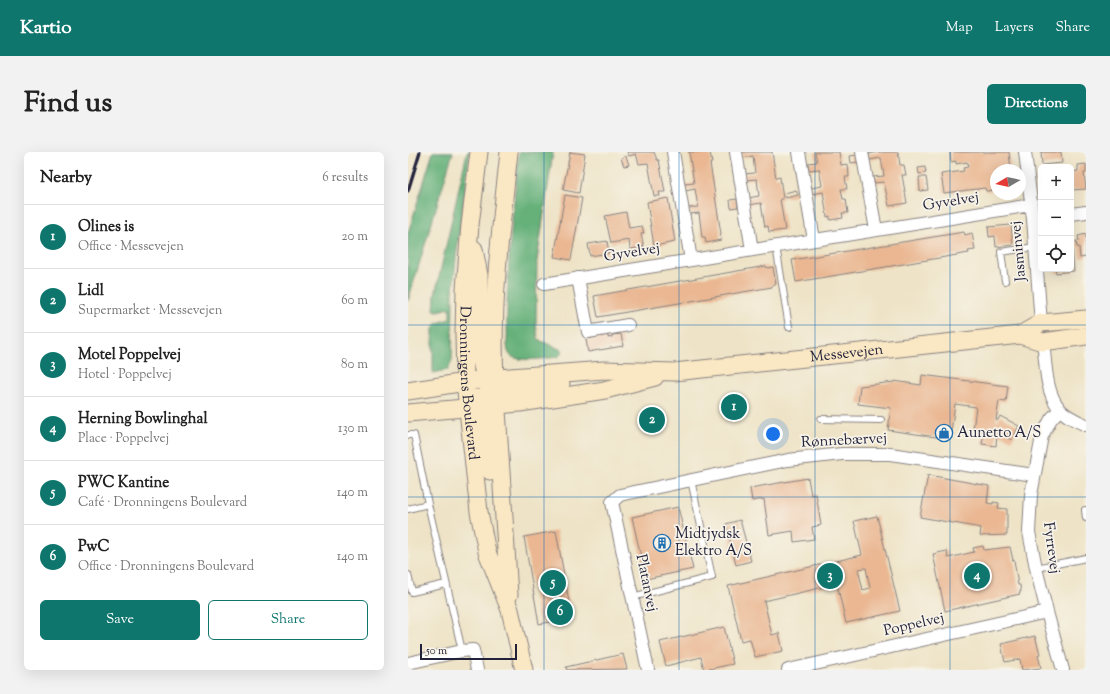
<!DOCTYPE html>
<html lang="en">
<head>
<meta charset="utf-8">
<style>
  body { margin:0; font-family:"Sorts Mill Goudy",serif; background:#f2f2f2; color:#222 }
  .controls { position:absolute; right:12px; top:12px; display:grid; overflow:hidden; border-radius:6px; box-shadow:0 4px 16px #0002 }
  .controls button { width:36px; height:36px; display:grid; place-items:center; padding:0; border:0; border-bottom:1px solid #e0e0e0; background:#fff; color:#222; font:20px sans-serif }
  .compass { position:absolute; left:582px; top:12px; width:36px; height:36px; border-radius:50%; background:#fff; box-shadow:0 4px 16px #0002; rotate:261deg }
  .scale { position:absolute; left:12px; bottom:10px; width:97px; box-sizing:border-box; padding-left:4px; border:2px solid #22223b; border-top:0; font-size:11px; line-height:14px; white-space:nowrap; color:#22223b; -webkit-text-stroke:3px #f7f3e8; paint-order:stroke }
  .you { position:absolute; left:365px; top:282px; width:14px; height:14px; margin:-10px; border:3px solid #fff; border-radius:50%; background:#1a73e8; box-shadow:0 0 0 6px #1a73e833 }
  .badge { display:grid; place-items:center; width:26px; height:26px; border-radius:50%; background:#0f766e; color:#fff; font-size:13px; font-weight:700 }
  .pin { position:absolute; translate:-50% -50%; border:2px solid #fff; box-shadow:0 1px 4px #0006 }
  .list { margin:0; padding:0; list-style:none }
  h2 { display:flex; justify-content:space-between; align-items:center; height:52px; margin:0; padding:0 16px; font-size:17px }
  h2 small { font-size:13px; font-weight:400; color:#767676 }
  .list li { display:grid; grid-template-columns:26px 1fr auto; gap:12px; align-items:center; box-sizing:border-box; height:64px; padding:0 16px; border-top:1px solid #e0e0e0 }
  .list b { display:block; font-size:15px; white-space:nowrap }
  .list p { margin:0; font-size:13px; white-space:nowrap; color:#767676 }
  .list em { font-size:13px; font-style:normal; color:#767676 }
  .actions { display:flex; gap:8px; padding:12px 16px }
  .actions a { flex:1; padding:9px 0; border:1px solid #0f766e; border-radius:6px; text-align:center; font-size:14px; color:#0f766e }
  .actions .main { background:#0f766e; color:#fff }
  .icon { flex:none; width:22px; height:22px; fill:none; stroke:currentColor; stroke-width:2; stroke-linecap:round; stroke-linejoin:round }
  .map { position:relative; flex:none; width:678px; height:518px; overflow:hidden; border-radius:6px }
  header { display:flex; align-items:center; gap:24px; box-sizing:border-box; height:56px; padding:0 20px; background:#0f766e; color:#fff }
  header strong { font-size:19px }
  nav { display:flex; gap:22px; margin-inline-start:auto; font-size:14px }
  .intro { display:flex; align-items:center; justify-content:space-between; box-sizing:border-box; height:96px; padding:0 24px }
  h1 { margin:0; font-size:28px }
  .button { padding:10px 18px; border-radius:6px; background:#0f766e; color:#fff; font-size:14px; font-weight:700 }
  main { display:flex; gap:24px; padding:0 24px }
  aside { flex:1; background:#fff; border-radius:6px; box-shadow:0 4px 16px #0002 }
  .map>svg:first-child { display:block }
  .forest { fill:#66b17a; stroke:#446a5a }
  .building { fill:#eab792; fill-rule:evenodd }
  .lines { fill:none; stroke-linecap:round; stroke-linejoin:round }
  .service-casing { stroke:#888280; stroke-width:8 }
  .minor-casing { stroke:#888280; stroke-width:14 }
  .secondary-casing { stroke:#888280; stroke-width:19 }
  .service { stroke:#fff; stroke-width:6 }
  .minor { stroke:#fff; stroke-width:12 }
  .secondary { stroke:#fae7c3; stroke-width:17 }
  .rail { stroke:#22223b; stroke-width:3 }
  .grid { fill:none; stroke:#1f6fb2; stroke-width:1; stroke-opacity:0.55 }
  .labels { text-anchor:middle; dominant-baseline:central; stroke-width:3.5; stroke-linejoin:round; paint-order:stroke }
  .street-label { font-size:15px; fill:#22223b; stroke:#f7f3e8 }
  .poi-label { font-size:15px; fill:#22223b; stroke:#f7f3e8; text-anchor:start }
</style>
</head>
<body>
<header>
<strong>Kartio</strong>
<nav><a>Map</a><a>Layers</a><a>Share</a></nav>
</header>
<div class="intro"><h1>Find us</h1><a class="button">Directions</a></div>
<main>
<aside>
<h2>Nearby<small>6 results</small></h2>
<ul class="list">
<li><span class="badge">1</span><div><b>Olines is</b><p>Office · Messevejen</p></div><em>20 m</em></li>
<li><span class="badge">2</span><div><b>Lidl</b><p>Supermarket · Messevejen</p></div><em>60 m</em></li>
<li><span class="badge">3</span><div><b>Motel Poppelvej</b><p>Hotel · Poppelvej</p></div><em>80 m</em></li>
<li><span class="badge">4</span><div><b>Herning Bowlinghal</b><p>Place · Poppelvej</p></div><em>130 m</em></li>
<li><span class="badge">5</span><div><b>PWC Kantine</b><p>Café · Dronningens Boulevard</p></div><em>140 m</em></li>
<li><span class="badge">6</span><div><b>PwC</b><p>Office · Dronningens Boulevard</p></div><em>140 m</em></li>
</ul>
<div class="actions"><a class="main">Save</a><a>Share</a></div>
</aside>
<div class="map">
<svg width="678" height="518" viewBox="0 0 678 518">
  <rect width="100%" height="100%" fill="#f7f3e8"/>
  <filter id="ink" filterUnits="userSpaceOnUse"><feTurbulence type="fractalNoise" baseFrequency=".025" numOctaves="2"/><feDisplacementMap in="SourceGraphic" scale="8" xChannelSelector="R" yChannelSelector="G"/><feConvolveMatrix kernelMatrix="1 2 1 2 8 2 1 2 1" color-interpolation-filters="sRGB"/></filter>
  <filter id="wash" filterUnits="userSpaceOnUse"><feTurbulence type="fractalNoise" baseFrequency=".012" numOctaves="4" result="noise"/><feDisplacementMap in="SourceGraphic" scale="16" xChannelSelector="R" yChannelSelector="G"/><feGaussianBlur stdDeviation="0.9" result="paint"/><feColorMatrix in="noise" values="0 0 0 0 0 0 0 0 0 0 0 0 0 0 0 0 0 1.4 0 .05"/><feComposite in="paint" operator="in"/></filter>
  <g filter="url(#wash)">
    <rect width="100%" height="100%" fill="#eee3c6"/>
    <path class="forest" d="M25,0H45L0,149V81Z
      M59,0H62L48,106L45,140L44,209L40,218L25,221V177L29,171L42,167V156L30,159L26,158L27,143Z
      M111,0H145L129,109L128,173L130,186L133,189L154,198L155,200L150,205C139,206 109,211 102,203C97,196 100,184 99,176C98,117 105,58 111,0Z"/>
    <g id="blocks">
      <path class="building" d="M162,0L177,2L171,41L155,38Z
        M219,0H246L249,8H251L257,40H251L252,44H246L240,11L231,12L228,2L221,4Z
        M281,0H302L304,11H302L313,82H312L313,88L298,91L297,85H294L291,61L281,62L280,56L290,55L287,37L277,39L276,32L286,31Z
        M333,0H364L368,26L372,25L375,47H372L377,78L361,80L360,74L357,75L353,51L341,53L340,46L351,44L349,27L337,28L336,22L347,21L345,4L334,6Z
        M407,0H431L433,13L440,12L441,25H437L439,37H433L435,47H438L440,61H434L435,66L422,68V64L419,65L415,40L404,42L403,36L414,34L411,17L401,18L400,11L409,10Z
        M470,0H490L492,13H496L498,23H494L499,51L481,54L476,30L466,31L465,25L476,24L473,6L462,8L461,2Z
        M542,0H601L603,18H588V38L578,39L577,36L536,41L533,22L556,19L555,16L560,15L559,10L548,12V9L543,10Z
        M633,0H653L654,11L634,13Z
        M449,3L450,10L443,11L442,4Z
        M218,4L221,13L216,14L213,6Z
        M678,12V21H676L678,37L663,38V20L670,19V13Z
        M517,15L518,21L511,22L510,16Z
        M511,25H518L520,38L512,39Z
        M388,38L390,43L378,46L377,41Z
        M157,43L174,46L163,108L146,105Z
        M260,46L267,90L246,94L239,50Z
        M329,47L330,55L323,56L322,48Z
        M218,60L221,76L234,74L236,81L233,82L236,95L222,97L221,88L203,91L197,64Z
        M603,73L605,93L588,95L587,84L581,85L580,75Z
        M556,80L557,83L564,81L567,98L560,99L561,101L388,130L384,108Z
        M678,82V105L672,106L671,95H669L668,89H671L670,84Z
        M199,89L201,101L182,104L180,92Z
        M664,95L666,119L648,121L647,117H663V96Z
        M358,114L359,116L365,115L368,132L364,133V135L190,165L186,144Z
        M213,182L215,194L180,200L178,187L200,183V186L204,185V183Z
        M514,223L600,234L598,250L591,249L588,268H590L592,264L611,274L604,288L589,281L588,294L574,292L576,280L565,278L568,255L547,252L542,287L480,278L483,256L450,252L452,234L486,230V229L513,233Z
        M520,323L581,334L579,351L585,352V350L591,351L590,356L599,357V383L572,384L573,376L512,365Z
        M400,326L403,343L408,342L413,373L404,375L406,387L386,390L385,379L361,383L356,347L344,349L342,336Z
        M270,355L285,417L238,427L224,365Z
        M469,364L492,459L438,471L429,432L356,449L364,483L371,481L375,499L347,505L342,487L333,489L320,434L454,403L446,369ZM458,416L462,436L455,438L450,417Z
        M332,368L343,409L328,413L318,372Z
        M148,379L164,466L131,472L116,385Z
        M575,394L576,398L602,395L605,408L604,409L606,408L610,433H612L613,440H611L612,442L537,459L525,402L539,399L540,406L566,400L565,396Z
        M316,475L325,512L296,518L293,505L258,514L252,490Z
        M627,484L632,502L630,503L633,516L614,518L612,507L597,510L593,492Z
        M215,502L219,517L159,518L158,515Z"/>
    </g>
  </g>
  <g filter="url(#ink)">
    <use href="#blocks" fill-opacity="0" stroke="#888280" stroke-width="1"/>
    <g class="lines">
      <defs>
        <path id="service" d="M368,94L381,175
          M597,129L593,100L627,95
          M413,267L473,268
          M0,283H6L20,352
          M0,357L20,352L54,499
          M677,358L678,366
          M628,416L678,406
          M0,423L4,440L38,432
          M224,445L304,425L283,328"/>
        <path id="minor" d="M265,0L283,108
          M328,0L344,98
          M391,0L406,88
          M454,0L468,78
          M617,0L625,67L633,171
          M663,62L678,60
          M170,126L180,180L220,173
          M136,132L623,53
          M635,190C638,211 637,239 651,256C657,264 669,269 678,273
          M652,257L643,267L634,284L623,343L621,380L628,416L639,460L655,518
          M0,511L54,499L65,498L69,518
          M240,518L204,350L212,343L380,308L434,302H482L626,323
          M380,518L639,460"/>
        <g id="secondary">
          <path id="s1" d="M71,0L62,73L57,137L56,181L57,230L71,360L79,400L102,458L116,518"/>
          <path d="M101,0C93,74 83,153 87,227C91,299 97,371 101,443"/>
          <path d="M66,97L71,123L72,203L79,237"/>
          <path d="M612,183L633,171L678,167"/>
          <path id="s2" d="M0,239L77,227L196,218L266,220L612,183L635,190L678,184"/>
          <path d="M78,244L89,240L153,232"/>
          <path d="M68,246C81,266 80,295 82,319"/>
          <path d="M0,261L112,251L197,238L247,225"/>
        </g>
      </defs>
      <use href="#service" class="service-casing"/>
      <use href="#minor" class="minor-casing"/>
      <use href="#secondary" class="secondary-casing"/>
      <use href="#service" class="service"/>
      <use href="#minor" class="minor"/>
      <use href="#secondary" class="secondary"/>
      <path class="rail" d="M0,39L12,0"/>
    </g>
  </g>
  <path class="grid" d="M136,0V518M271,0V518M407,0V518M542,0V518M0,173H678M0,345H678"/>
  <defs>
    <symbol id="shop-ring" viewBox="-11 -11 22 22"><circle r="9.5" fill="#f7f3e8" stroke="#1f6fb2" stroke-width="1.5"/><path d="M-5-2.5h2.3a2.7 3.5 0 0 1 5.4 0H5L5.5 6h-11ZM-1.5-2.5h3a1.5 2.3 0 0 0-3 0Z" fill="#1f6fb2"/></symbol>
    <symbol id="building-ring" viewBox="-11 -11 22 22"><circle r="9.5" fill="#f7f3e8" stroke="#1f6fb2" stroke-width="1.5"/><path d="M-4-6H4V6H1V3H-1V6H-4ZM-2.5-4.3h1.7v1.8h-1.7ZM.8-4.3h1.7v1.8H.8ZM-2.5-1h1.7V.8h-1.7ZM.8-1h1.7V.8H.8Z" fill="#1f6fb2"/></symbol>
  </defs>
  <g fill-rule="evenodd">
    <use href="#shop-ring" x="526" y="271" width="20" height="20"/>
    <use href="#building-ring" x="244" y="381" width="20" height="20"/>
  </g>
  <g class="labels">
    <g class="street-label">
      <text transform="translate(543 50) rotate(-9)">Gyvelvej</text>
      <text transform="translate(611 99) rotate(-95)">Jasminvej</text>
      <text transform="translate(224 101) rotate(-9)">Gyvelvej</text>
      <text stroke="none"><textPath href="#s2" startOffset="441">Messevejen</textPath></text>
      <text stroke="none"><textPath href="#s1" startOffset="232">Dronningens Boulevard</textPath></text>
      <text transform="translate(436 289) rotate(-3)">Rønnebærvej</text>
      <text transform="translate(643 396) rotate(82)">Fyrrevej</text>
      <text transform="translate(238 431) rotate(78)">Platanvej</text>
      <text transform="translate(506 473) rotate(-13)">Poppelvej</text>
    </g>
    <g class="poi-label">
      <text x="549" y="281">Aunetto A/S</text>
      <text x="267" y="382">Midtjydsk<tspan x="267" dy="17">Elektro A/S</tspan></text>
    </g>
  </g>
</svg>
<div class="controls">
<button>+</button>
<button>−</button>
<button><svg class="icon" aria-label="locate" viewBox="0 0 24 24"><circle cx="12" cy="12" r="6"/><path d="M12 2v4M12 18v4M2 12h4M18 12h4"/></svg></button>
</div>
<svg class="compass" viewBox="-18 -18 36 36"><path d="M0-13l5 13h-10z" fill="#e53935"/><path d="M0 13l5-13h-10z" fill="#767676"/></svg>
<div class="scale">50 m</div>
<div class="you"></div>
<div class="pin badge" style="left:326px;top:255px">1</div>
<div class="pin badge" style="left:244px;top:268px">2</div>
<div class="pin badge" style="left:422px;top:424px">3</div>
<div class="pin badge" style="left:569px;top:424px">4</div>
<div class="pin badge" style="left:145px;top:431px">5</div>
<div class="pin badge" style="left:152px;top:460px">6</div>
</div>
</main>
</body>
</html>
